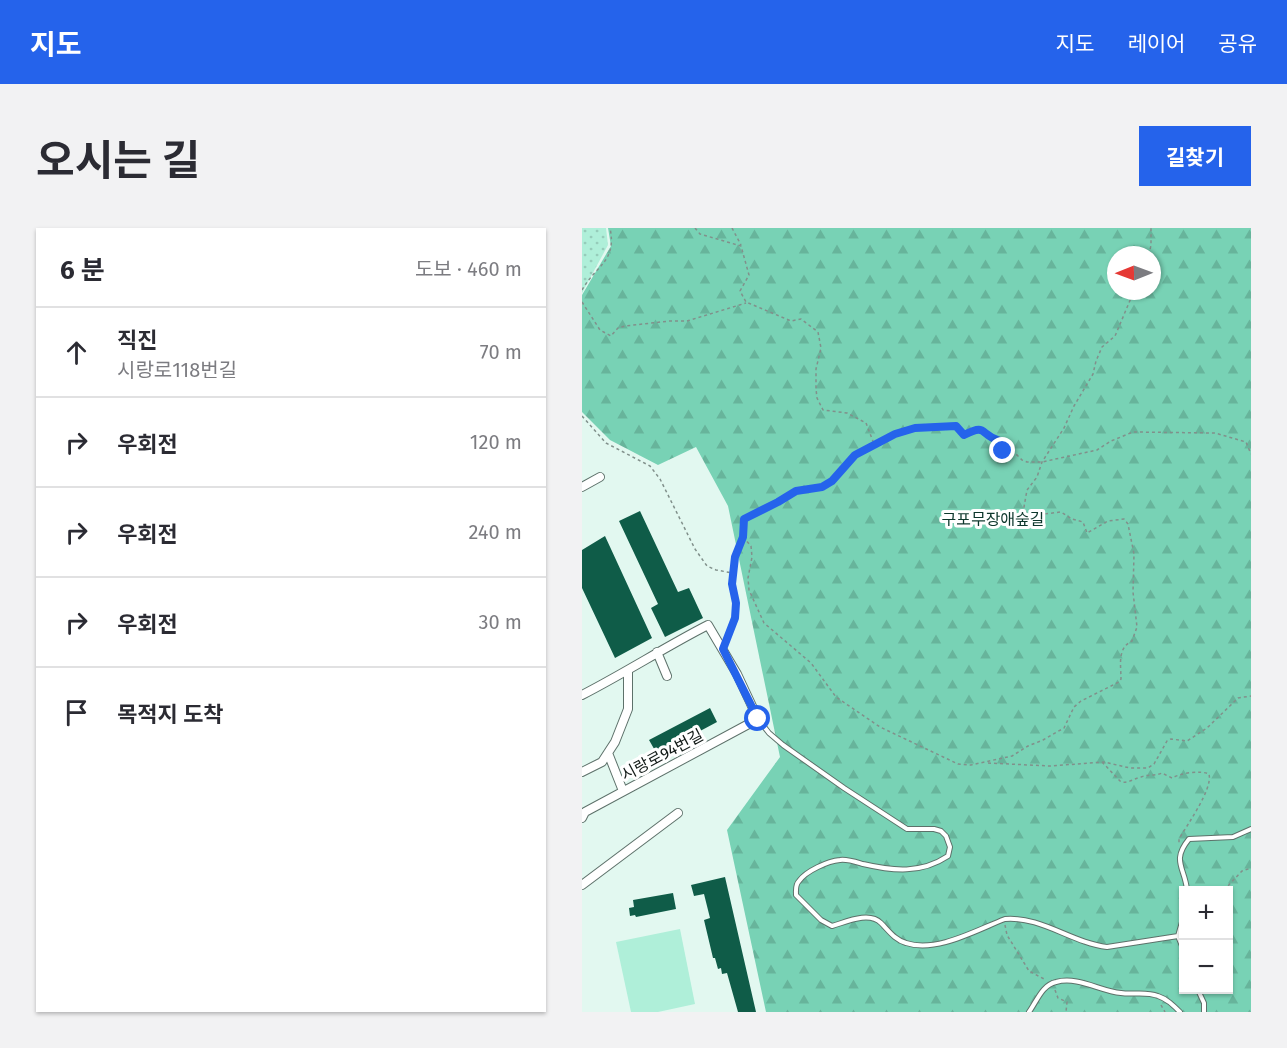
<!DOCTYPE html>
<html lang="ko">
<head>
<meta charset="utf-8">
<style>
  body { margin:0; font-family:"Fira Sans","Noto Sans KR",sans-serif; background:#f2f2f3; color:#2b2b33 }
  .controls { position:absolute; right:18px; bottom:18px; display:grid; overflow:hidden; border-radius:0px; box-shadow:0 2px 4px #0004 }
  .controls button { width:54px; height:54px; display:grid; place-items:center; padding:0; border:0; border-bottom:2px solid #e1e1e2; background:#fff; color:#2b2b33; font:30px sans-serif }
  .compass { position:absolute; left:525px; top:18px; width:54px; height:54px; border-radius:50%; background:#fff; box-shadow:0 2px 4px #0004; rotate:269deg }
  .stop { position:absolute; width:18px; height:18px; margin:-14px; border:4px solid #2563eb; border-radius:50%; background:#fff }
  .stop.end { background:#2563eb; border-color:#fff; box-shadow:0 2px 6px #0008 }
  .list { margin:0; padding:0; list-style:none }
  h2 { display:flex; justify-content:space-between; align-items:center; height:78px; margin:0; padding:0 24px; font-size:26px }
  h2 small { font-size:20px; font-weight:400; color:#7c7c81 }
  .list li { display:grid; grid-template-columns:39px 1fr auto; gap:18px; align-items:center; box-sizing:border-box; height:90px; padding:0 24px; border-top:2px solid #e1e1e2 }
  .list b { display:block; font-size:22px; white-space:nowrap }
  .list p { margin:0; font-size:20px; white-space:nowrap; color:#7c7c81 }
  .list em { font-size:20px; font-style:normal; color:#7c7c81 }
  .icon { flex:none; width:33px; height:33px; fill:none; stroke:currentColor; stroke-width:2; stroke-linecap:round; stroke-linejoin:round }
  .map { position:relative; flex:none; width:669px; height:784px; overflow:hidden; border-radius:0px }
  header { display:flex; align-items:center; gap:36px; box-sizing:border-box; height:84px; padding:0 30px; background:#2563eb; color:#fff }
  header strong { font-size:28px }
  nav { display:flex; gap:33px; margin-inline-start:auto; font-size:21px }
  .intro { display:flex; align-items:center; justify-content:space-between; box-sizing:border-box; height:144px; padding:0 36px }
  h1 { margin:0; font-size:42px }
  .button { padding:15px 27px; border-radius:0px; background:#2563eb; color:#fff; font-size:21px; font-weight:700 }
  main { display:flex; gap:36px; padding:0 36px }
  aside { flex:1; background:#fff; border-radius:0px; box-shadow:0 2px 4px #0004 }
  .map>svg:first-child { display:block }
  .grass { fill:url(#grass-dots) }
  .forest { fill:url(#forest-firs); fill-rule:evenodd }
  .pitch { fill:#afefd9 }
  .building { fill:#0f5c48 }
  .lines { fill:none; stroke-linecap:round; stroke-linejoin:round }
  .lane-casing { stroke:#5d716a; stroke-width:6 }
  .street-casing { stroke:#5d716a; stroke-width:10 }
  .path { stroke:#81908b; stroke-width:1.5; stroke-dasharray:3 3; stroke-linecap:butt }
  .lane { stroke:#fff; stroke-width:4 }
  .street { stroke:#fff; stroke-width:8 }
  .route { stroke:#2563eb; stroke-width:8 }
  .labels { text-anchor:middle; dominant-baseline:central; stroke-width:6; stroke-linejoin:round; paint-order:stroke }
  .park-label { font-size:16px; fill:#0d372c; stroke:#fff }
  .street-label { font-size:16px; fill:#111916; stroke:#fff }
</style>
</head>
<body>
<header>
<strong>지도</strong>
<nav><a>지도</a><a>레이어</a><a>공유</a></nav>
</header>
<div class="intro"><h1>오시는 길</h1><a class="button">길찾기</a></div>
<main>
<aside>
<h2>6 분<small>도보 · 460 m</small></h2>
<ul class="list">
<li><svg class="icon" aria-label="ahead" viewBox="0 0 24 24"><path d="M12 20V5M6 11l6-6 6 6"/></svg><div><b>직진</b><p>시랑로118번길</p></div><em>70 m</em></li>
<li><svg class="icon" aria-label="right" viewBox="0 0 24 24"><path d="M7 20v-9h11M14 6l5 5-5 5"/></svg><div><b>우회전</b></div><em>120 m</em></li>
<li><svg class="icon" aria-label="right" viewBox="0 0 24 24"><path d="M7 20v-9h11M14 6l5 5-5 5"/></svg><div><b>우회전</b></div><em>240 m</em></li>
<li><svg class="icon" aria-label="right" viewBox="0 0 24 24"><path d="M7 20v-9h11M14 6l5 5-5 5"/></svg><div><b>우회전</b></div><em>30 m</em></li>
<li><svg class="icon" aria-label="arrive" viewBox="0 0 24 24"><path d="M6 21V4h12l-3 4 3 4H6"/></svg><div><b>목적지 도착</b></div></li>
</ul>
</aside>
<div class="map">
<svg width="669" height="784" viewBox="0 0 669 784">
  <defs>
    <pattern id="grass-dots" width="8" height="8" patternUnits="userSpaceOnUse" patternTransform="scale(1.5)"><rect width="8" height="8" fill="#afefd9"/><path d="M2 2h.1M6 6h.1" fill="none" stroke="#96ccba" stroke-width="1.8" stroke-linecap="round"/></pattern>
    <pattern id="forest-firs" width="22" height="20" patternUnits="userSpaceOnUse" patternTransform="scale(1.5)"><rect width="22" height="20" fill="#78d2b5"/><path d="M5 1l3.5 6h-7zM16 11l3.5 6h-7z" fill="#67b49b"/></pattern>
  </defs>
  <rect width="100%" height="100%" fill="#e2f8f0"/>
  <path class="grass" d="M0,0H24L26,17L0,65Z"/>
  <path class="forest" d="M26,0H669V784H184L145,602L198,529L146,278L114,219L76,237L28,212L0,184V67L29,18ZM534,27H570V63H534ZM602,662H646V762H602Z"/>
  <path class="pitch" d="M98,701L113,776L76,784H49L34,714Z"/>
  <path class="building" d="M58,283L96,364L107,360L121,390L83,409L69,380L76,376L37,293Z
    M23,308L70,410L33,430L0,360V322Z
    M128,480L135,494L75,526L67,512Z
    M143,649L174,784H156L145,745L140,746L139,740L136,741L133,730H131L122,692L128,690L122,666L112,668L109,657Z
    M91,665L94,681L54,689L53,687L48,688L47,680L52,679L51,672Z"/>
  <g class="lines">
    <defs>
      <path id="lane" d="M176,491L187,505L201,517L262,560L325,601H352L359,603L364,608L368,619L366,628C339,646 311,643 281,636C274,634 265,631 258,632C246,633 224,643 217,653C213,657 214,662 214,667L239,692L250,698C264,694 287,683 299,695C307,703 313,712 324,715C355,725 394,702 423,691C459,688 490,715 525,719L596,708L602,687
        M605,662C603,640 589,633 607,611L651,609L669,601
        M596,708L602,723
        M616,762L622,775V784
        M447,784C455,773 460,757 474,754C496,748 518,763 539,765C551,767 563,763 576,768C585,771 591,777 598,784"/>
      <path id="street" d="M0,259L18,249
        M75,424L85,448
        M0,467C43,445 83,419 126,397L155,446L176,491L3,584L0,590
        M26,525L41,563
        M0,544L20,534L33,514L46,481V444
        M0,657L96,585"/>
    </defs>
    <use href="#lane" class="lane-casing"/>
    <use href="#street" class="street-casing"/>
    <path class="path" d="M113,0L118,6L159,18L167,47L158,63L164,74L209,93L219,91L236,104L239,120L234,141V161L235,170L241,182L265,185L284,195L292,216
      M150,0L159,17
      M567,27L569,17V0
      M0,62C14,37 35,34 28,0
      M0,74L18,102L29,108L36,100L43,98L88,93H105L164,75
      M0,188L24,215L68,238L78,251L113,321L125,338L134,342L151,345
      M161,309L169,318L170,329L166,350L167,362L182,395L229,435L254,469L298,499L376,536L389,537L430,528L446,518L461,512L482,500L492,479L499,473L537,454L539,451C539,437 535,420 550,413L555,399L551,364L552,326L546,296L542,291L526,293L505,305L501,294L490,291L479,284L445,288L442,279L445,262L455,249L460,234L482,200L492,178L511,146L514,133L520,119L533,108L552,63
      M146,413L153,390L154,375L150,356L153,329L161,309L162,291L196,274L214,263L232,261L250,253L273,227L313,205L333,200L374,198L382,207C406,195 397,207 418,213L415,219L417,221L434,226L440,232L445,234H460L515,222L529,213L551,204L633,205L664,214L669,226
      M520,534L539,554C547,555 551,551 559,549C566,546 573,548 580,545L590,550C599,545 618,542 627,546C631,561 605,597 597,611V616
      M406,535L468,538L522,534L548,540H566L572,536L585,513L589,511L605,513L625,500L656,470L669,468
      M642,662L660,643L669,640
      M423,697L425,707L447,743L464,752
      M473,762L476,770L485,774L484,784
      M579,777L583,784"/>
    <use href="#lane" class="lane"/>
    <use href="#street" class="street"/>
  </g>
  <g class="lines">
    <path class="route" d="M176,491L141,421L153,390L154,375L150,356L153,329L161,309L162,291L196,274L214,263L240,259L250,253L273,227L313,206L333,200L374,198L382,207C406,195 397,207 418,213L415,219L421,223"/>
  </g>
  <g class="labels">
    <g class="park-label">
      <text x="411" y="291">구포무장애숲길</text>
    </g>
    <g class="street-label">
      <text transform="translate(80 527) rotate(-28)">시랑로94번길</text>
    </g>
  </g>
</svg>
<div class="controls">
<button>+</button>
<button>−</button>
</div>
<svg class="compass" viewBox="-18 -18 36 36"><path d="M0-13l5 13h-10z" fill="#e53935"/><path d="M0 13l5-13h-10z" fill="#7c7c81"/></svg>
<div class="stop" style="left:176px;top:491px"></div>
<div class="stop end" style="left:421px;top:223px"></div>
</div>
</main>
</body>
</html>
